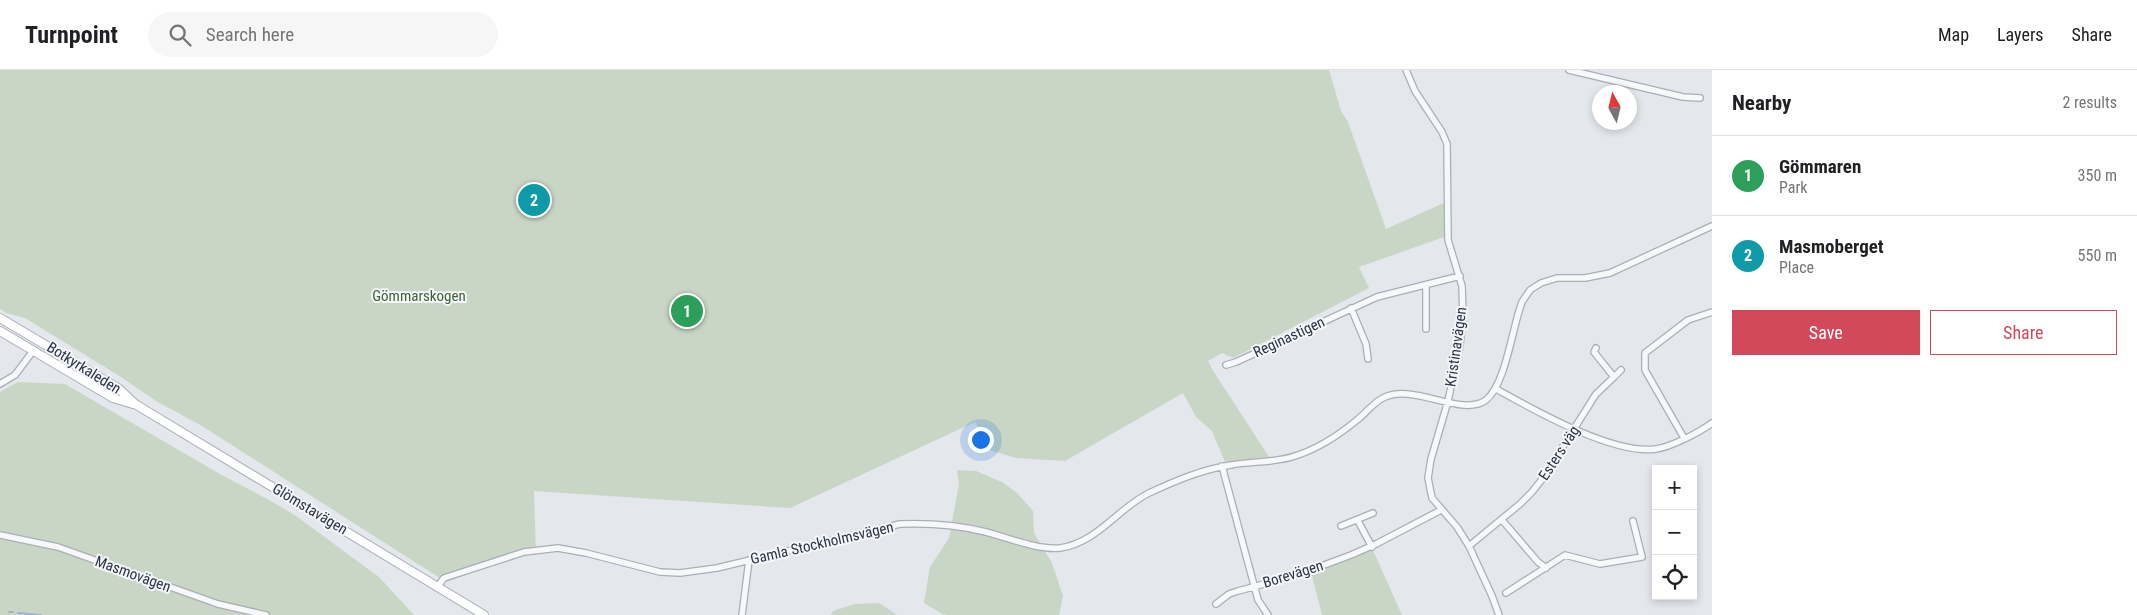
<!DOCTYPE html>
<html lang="en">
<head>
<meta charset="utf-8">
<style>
  body { margin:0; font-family:"Roboto Condensed",sans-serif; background:#f6f6f6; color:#202124 }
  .controls { position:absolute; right:15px; bottom:15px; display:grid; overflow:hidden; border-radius:0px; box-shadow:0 2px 8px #0003 }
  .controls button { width:45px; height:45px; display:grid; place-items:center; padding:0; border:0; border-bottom:1px solid #e0e0e0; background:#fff; color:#202124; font:25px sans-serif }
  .compass { position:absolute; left:1592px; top:15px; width:45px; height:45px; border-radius:50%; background:#fff; box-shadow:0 2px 8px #0003; rotate:352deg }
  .you { position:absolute; left:980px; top:369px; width:18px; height:18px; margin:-12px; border:4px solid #fff; border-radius:50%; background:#1a73e8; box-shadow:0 0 0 8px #1a73e833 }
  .badge { display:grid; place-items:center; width:32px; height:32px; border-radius:50%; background:#d1495b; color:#fff; font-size:16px; font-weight:700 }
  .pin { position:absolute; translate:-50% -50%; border:2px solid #fff; box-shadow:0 1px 5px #0006 }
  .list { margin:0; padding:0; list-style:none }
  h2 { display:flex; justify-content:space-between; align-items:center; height:65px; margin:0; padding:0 20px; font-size:21px }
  h2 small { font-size:16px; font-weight:400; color:#757577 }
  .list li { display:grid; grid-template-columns:32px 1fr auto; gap:15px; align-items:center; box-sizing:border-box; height:80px; padding:0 20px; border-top:1px solid #e0e0e0 }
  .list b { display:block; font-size:19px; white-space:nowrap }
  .list p { margin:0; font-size:16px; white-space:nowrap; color:#757577 }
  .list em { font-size:16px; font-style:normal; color:#757577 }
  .actions { display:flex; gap:10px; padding:15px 20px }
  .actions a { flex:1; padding:11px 0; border:1px solid #d1495b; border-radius:0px; text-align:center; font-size:18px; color:#d1495b }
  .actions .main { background:#d1495b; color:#fff }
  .icon { flex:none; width:28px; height:28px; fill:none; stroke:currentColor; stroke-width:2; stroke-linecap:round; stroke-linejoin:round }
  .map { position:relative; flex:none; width:1712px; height:545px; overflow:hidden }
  header { display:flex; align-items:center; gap:30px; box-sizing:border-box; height:70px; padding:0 25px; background:#fff; border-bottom:1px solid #e0e0e0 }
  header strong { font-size:24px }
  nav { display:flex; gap:28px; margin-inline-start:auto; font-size:18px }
  .search { width:350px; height:45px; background:#f6f6f6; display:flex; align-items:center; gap:12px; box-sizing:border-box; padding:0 18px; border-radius:28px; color:#757577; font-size:19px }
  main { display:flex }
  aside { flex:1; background:#fff }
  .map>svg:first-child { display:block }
  .green { fill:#c9d6c5 }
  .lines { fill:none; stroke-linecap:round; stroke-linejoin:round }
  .stream { stroke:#9fb4cc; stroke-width:2 }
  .street-casing { stroke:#a9aeb7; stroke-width:8 }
  .secondary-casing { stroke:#a9aeb7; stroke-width:10 }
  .street { stroke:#f7f8fa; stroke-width:5.5 }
  .secondary { stroke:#fff; stroke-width:8 }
  .labels { text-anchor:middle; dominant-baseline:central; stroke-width:4; stroke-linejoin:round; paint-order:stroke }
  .park-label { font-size:15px; fill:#3f6138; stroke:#f4f6f9 }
  .street-label { font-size:15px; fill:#2b3445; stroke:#f4f6f9 }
</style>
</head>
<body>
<header>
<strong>Turnpoint</strong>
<div class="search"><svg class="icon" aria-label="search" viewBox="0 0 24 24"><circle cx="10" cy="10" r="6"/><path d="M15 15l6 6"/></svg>Search here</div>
<nav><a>Map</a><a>Layers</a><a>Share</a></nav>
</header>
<main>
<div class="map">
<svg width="1712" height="545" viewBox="0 0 1712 545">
  <rect width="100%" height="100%" fill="#e4e7ec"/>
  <path class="green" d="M0,0H1329L1341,41L1348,52L1386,159L1444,133V167L1359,197L1369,218L1233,288L1222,283L1208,291L1212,299L1269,387L1225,392L1212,361L1196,347L1183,323L1065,391L1016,388L990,380L975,352L790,438L534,421L536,482L525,484L446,512L202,356L156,331L121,307L25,248L6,243L0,239Z
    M18,312L65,314L220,404L271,431L296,446L379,507L414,545H0V322Z
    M957,400L976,401L1002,412L1017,423L1033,441L1034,463L1052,493L1063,526L1059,545H948L942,544L924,533L930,497L949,468L959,414Z
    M1372,478L1402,545H1322L1311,502Z
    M879,533L897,545H831L833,541L855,534Z"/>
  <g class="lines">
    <path class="stream" d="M9,542H13
      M18,543L41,545"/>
    <defs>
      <path id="street" d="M1406,0L1415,21L1442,62L1447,74L1448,170L1462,216L1463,246L1460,275L1448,331L1431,389L1428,408L1432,428L1457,457L1469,476L1492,526L1499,545
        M1569,0L1683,27L1700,28
        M1351,238L1366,274L1368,289
        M1426,259V215
        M1226,295L1236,292L1377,227L1460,206
        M1614,307L1621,300
        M0,314L15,305L33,281
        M1496,319C1534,340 1613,385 1656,379C1671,377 1700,362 1712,353
        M1684,368L1645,300V283L1688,250L1712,242
        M1222,396L1258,530L1268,545
        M1502,450L1538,492L1546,498
        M1358,451L1372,477
        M1341,456L1373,443
        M0,465L58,477L218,534L266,545
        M1469,476L1520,434L1532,422L1543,408L1596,324L1614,307L1594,282L1596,278
        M438,516L444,508L524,482L558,478L586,483L660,502L680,503L717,498L900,454C929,453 958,455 986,462C1009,468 1037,480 1060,478C1097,473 1118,438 1149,423C1175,411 1203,399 1231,395C1252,391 1275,393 1295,386C1317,379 1339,365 1357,350C1366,343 1373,333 1383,328C1412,312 1462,348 1486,330C1506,314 1512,258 1522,232L1530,220L1541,213L1557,208H1585L1610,203L1712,156
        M1506,523L1565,485L1600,494L1642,487L1633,451
        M1216,534L1229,524L1238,521L1297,505L1351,485L1376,474L1441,440
        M742,545L749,490"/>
      <path id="secondary" d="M0,248L118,318L135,334L484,545
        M0,261L113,328L133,334"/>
    </defs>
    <use href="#street" class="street-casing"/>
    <use href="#secondary" class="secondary-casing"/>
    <use href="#street" class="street"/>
    <use href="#secondary" class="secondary"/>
  </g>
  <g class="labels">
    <g class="park-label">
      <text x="419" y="226">Gömmarskogen</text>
    </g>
    <g class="street-label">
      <text transform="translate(1289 267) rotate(-25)">Reginastigen</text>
      <text transform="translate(1456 277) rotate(-82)">Kristinavägen</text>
      <text transform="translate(84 298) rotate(32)">Botkyrkaleden</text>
      <text transform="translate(1559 383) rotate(-57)">Esters väg</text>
      <text transform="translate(310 439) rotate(31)">Glömstavägen</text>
      <text transform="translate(822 473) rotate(-13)">Gamla Stockholmsvägen</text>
      <text transform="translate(133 504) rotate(20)">Masmovägen</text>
      <text transform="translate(1293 504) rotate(-17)">Borevägen</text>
    </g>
  </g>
</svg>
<div class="controls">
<button>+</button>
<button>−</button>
<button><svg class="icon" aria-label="locate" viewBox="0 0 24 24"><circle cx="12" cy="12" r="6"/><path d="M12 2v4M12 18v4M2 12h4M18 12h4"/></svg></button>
</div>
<svg class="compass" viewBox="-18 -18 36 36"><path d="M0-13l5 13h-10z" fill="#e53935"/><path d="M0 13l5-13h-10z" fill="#757577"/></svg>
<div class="you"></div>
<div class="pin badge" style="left:687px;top:241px;background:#2e9e5b">1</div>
<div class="pin badge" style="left:534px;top:130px;background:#0f9aa8">2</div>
</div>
<aside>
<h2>Nearby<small>2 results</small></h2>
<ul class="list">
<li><span class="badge" style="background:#2e9e5b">1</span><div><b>Gömmaren</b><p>Park</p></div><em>350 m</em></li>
<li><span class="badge" style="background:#0f9aa8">2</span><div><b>Masmoberget</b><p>Place</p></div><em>550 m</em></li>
</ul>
<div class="actions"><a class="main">Save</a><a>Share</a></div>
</aside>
</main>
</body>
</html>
